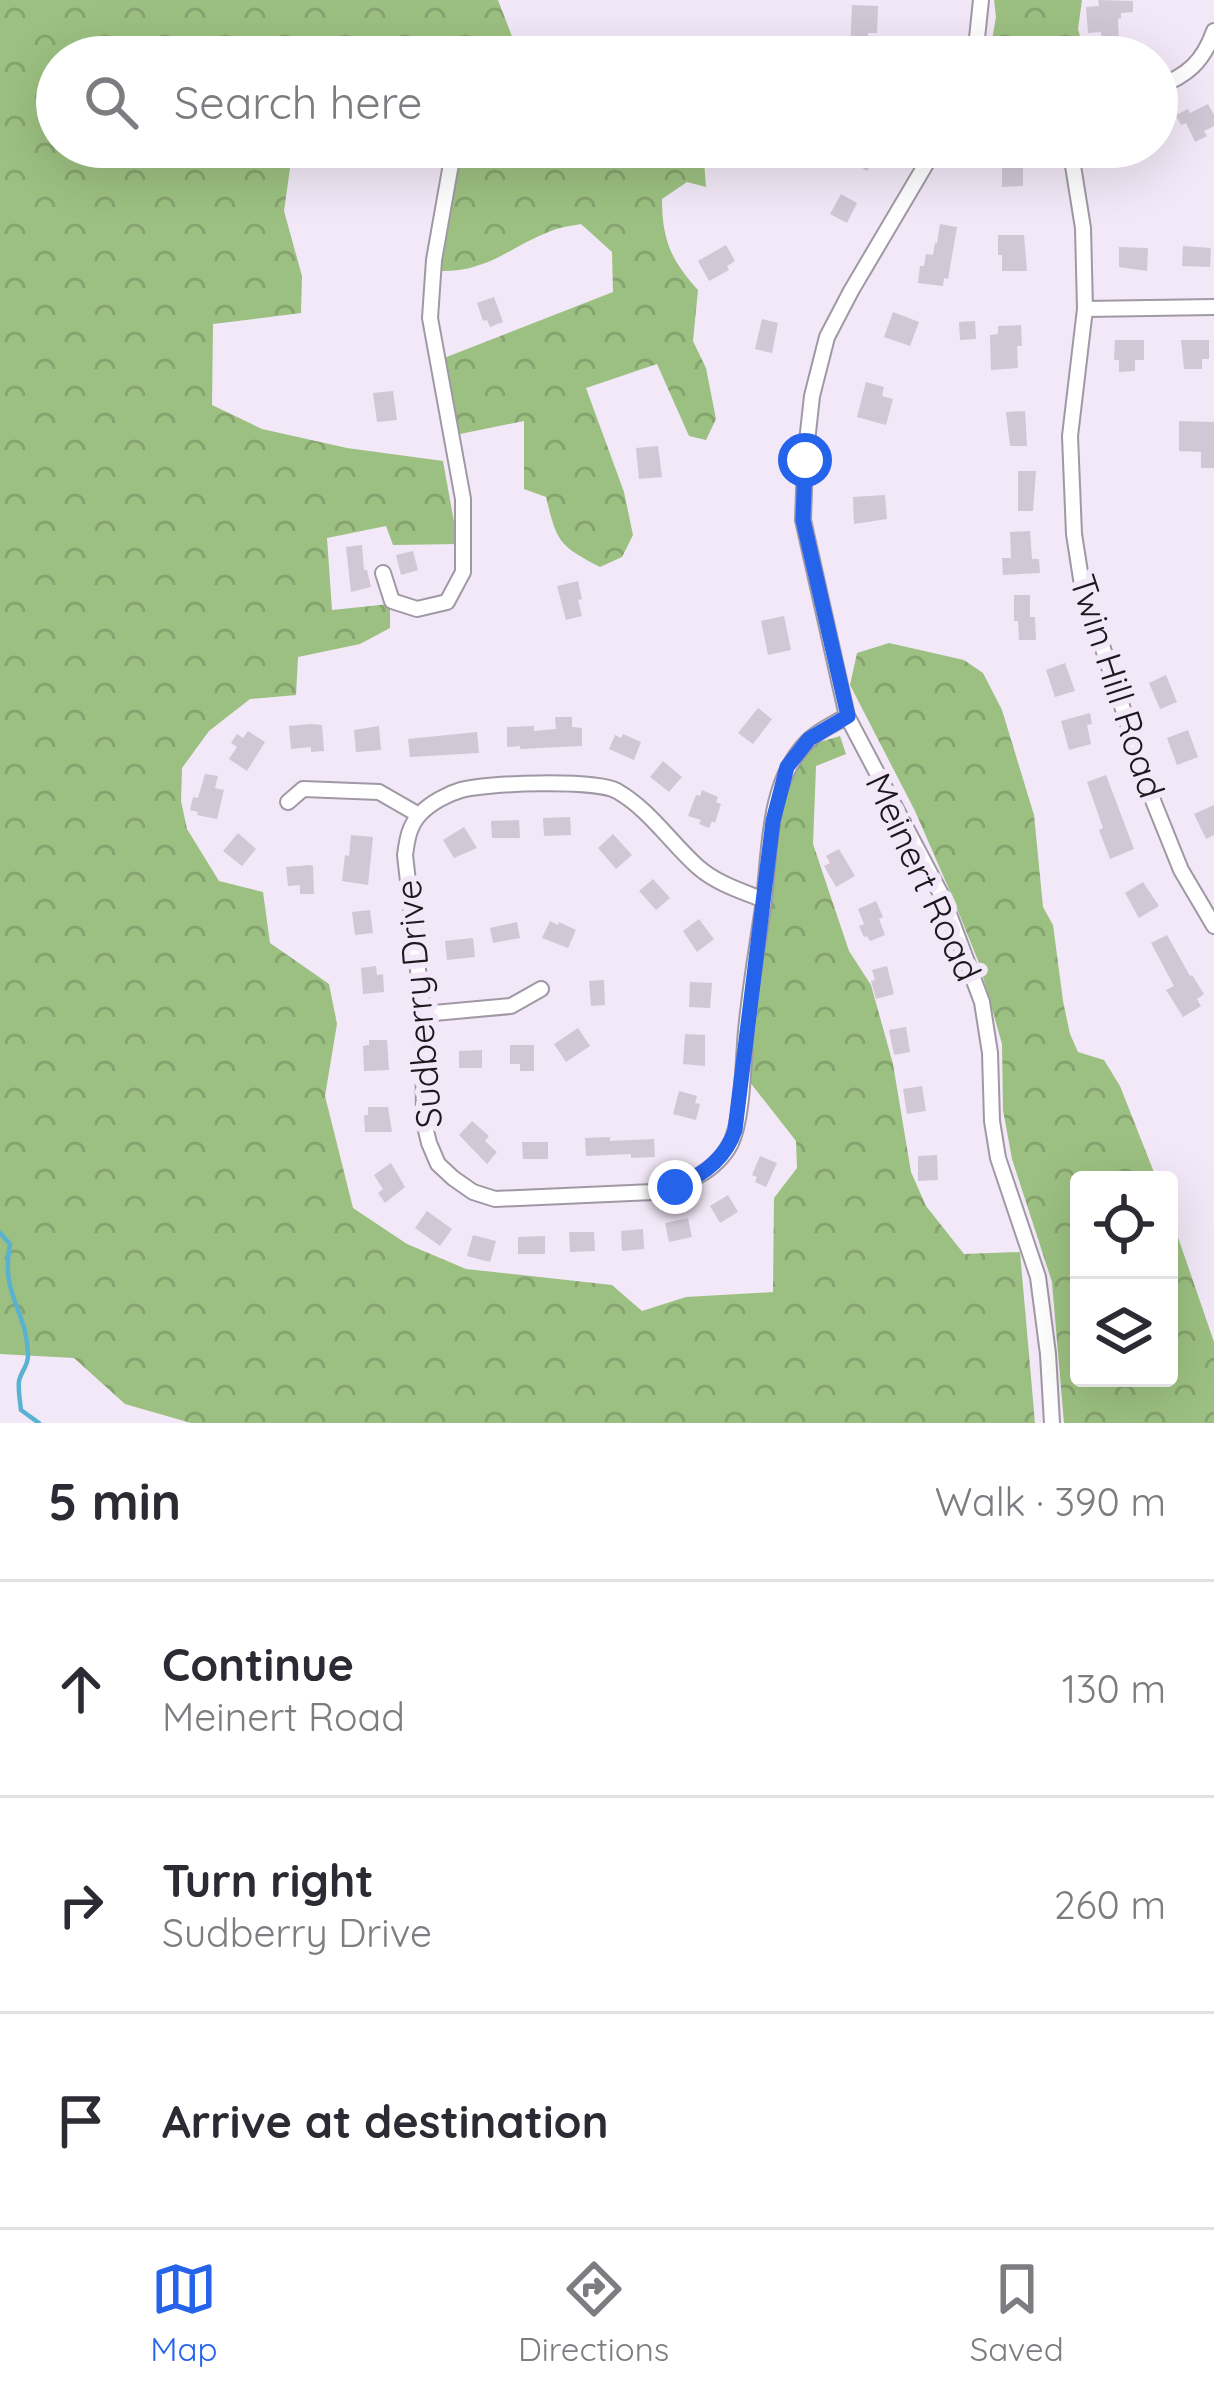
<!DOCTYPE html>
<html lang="en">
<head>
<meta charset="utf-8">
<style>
  body { margin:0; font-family:Quicksand,sans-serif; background:#f2f2f3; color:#2b2b33 }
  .controls { position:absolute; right:36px; bottom:36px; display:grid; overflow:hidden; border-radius:12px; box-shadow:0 12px 48px #0002 }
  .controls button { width:108px; height:108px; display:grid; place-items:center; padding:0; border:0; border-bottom:3px solid #e1e1e2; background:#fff; color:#2b2b33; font:60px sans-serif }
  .stop { position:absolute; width:36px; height:36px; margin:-27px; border:9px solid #2563eb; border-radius:50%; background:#fff }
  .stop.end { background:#2563eb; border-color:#fff; box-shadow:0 3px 12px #0008 }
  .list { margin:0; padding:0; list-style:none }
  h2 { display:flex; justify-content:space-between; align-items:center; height:156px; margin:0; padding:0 48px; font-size:51px }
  h2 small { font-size:39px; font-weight:400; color:#7c7c81 }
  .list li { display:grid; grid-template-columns:78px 1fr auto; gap:36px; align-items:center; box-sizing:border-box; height:216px; padding:0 48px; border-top:3px solid #e1e1e2 }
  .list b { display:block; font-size:45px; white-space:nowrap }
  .list p { margin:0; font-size:39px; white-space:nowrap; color:#7c7c81 }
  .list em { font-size:39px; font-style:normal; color:#7c7c81 }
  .icon { flex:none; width:66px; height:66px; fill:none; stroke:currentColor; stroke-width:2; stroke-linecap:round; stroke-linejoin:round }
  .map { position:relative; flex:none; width:1214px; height:1423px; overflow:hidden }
  .search { position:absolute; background:#fff; box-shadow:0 12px 48px #0002; left:36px; right:36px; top:36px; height:132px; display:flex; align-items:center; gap:30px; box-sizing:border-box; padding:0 42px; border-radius:66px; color:#7c7c81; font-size:45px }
  .sheet { height:804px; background:#fff }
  nav { display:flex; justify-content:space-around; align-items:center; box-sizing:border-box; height:168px; border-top:3px solid #e1e1e2; background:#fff; font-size:33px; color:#7c7c81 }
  nav a { display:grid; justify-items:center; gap:6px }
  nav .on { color:#2563eb }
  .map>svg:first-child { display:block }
  .forest { fill:url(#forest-crowns) }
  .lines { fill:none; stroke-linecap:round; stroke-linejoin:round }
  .stream { stroke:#5ab2d1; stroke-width:4.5 }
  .building { fill:#d1c7d5 }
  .minor-casing { stroke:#a198a5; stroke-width:18 }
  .minor { stroke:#fff; stroke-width:14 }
  .route { stroke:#2563eb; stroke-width:15 }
  .labels { text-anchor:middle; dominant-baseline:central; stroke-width:12; stroke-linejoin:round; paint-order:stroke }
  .street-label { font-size:36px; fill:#1c181d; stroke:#f2e8f7 }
</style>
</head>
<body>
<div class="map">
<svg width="1214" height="1423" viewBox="0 0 1214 1423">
  <defs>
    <pattern id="forest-crowns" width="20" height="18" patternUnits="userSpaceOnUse" patternTransform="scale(3)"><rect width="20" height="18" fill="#9cc081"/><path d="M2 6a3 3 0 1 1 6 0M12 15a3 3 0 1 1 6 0" fill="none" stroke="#86a46f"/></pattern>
  </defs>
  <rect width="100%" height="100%" fill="#f2e8f7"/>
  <path class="forest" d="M0,0H498L518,52L432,44H293L296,57H57V147H293L284,211L302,276L301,313L213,324L212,405L262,429L347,448L443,461L458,544L393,545L386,526L327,538L332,610L390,604V628L360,644L298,657L296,695L250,699L209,731L182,768L181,801L187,829L219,881L263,892L270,943L329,984L337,1024L325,1096L353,1208L407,1244L466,1269L612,1285L642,1311L686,1297L773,1292L774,1198L797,1168L796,1141L749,1081L780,819L794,765L813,744L840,736L846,754L816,766L813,844L849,951L871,985L893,1064L911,1172L926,1206L964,1254L1020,1252L1035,1423H191L125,1404L74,1358L0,1354Z
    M994,0H1082L1078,29L1086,57H989L996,17Z
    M462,147H692L704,161L706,187L687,182L662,199C662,240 671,260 698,290L693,341L706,368L716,419L706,440L689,436L657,364L586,388L624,492L633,535L622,557L600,567C558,545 557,542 546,497L524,489V421L460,434L444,358L613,292L612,252L581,224C571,226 560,227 551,231C509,247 489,272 439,271Z
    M889,643L964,660L983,673L1002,710L1034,815L1043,907L1053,925L1063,1001L1070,1034L1078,1052L1104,1060L1120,1086L1157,1180H1079V1378H1169V1211L1214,1342V1423H1064L1052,1282L1012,1159L1003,1110L1002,1044L979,963L952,896L915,811L850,685L857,653Z"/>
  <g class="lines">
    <path class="stream" d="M0,1233L10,1244C0,1295 27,1310 28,1354C29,1365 21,1371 19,1381C18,1390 20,1401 21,1410L39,1423"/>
  </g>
  <path class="building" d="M1098,0L1133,1V12L1121,13V18L1118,19L1119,44L1102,45L1101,32L1088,33L1086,7L1099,6Z
    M852,5L878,6L877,33H868L867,52L850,51Z
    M1208,104L1214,115V126L1204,131L1207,136L1195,142L1186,123L1181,125L1176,115L1188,109L1190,113Z
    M863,147H876L873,152L877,155L867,171L853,162Z
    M1002,154H1023V186L1002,187Z
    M841,194L857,203L847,223L830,214Z
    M940,224L957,227L948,279L944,278L943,286L918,283L920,266H924L926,254L933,255L935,243H937Z
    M998,235H1024L1027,271H1002V255H998Z
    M726,245L735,261L727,266L729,270L709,281L698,261Z
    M1183,246L1211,248L1210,267L1182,266Z
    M1119,247L1148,248L1147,271L1119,267Z
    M494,297L503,322L490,327L487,320L483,321L477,303Z
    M893,312L919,322L910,346L884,337Z
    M762,319L778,323L772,353L755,349Z
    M975,321L976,339L960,340L959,322Z
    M1021,325L1022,346H1017L1018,368L991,370L990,335L998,334V326Z
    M1115,340H1144V360H1135V371L1119,372V360H1114Z
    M1181,340H1209V359H1202V369H1184Z
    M866,382L884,387L882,396L893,399L886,425L857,417Z
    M393,391L397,420L377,422L373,393Z
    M1025,411L1027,446H1010L1006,412Z
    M1179,421L1214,422V468H1201V452L1179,451Z
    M658,446L662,477L639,479L636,448Z
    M1018,471H1036L1033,511H1018Z
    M885,495L887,519L854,524L853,497Z
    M1030,531L1032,559H1039L1040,573L1003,575L1002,558H1011L1010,532Z
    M362,545L364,570H367L371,587L351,592L346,547Z
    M413,551L418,570L401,575L396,555Z
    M578,581L582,599L578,600L582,616L566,620L557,586Z
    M1014,595H1030V617H1035L1036,640H1019L1018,621H1014Z
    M784,616L791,650L768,655L761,621Z
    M1065,663L1075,691L1055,697L1046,670Z
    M1166,675L1177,702L1160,709L1149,683Z
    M758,708L772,719L753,744L738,733Z
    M1090,713L1092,724L1087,725L1091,744L1069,750L1061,721Z
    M555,717H572V727L582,728V746L520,749V746L507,747V727L534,726V731L556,729Z
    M311,724L322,725L324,751L311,752V747L291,749L289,726Z
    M379,726L381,750L356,752L354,730Z
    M1188,730L1198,757L1177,765L1167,738Z
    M248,731L265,742L247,771L229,759L237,747L231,743L237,734L243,738Z
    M477,732L479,753L410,757L408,739Z
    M623,734L641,742L634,760L609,749L615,735L621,738Z
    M663,761L682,777L669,792L650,777Z
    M205,774L218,776L215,788L224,790L217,819L197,815L198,812L190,810L193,797L198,798Z
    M1106,775L1134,849L1110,859L1099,830L1103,828L1087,782Z
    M702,790L718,797L716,802L721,804L715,823L712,821L709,828L699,824L701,820L688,816L696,795L700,796Z
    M1214,805V835L1206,839L1194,814Z
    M570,817L571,835L544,836L543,818Z
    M519,820L520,838H492L491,821Z
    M464,827L477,848L454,858L443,840Z
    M238,833L256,849L242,866L223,851Z
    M613,834L632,855L616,869L598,848Z
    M351,835L373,837L368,885L342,881L345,855L349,856Z
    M839,849L855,876L836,887L824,866L830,863L826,856Z
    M310,865L313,866L314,894H300V885L288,886L286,867Z
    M653,879L670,898L656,910L639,891Z
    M1143,882L1159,906L1139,918L1125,893Z
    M876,901L883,917L879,919L885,935L870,941L867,936L864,937L859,926L864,924L858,909Z
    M370,910L373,933L355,935L352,912Z
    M699,919L714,939L697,952L683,931Z
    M550,921L558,925L559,922L576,930L568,948L542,938Z
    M517,922L520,938L493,943L490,928Z
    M1167,935L1190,976L1192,975L1204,994L1197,999L1201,1006L1183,1017L1166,990L1174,986L1151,943Z
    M473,938L475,957L447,960L445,941Z
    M376,966L377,975L383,974L384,992L363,994L361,968Z
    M887,966L894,994L876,999L871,981L875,980L872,970Z
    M604,980L605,1005L591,1006L589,981Z
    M690,982L712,983L710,1008L689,1007Z
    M906,1027L910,1052L894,1055L889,1030Z
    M578,1028L590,1046L566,1062L554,1044Z
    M685,1034L705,1035V1066L683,1064Z
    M369,1040H387L389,1070L364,1071L363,1046L369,1045Z
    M510,1045H534V1071H520V1064H510Z
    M482,1050V1068H459V1051Z
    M922,1086L926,1111L907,1114L903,1089Z
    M679,1091L697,1096L695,1103L700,1104L696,1120L673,1114Z
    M368,1107H388L392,1132H365L364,1115H368Z
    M472,1121L489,1136L485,1141L497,1152L487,1164L459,1135Z
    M610,1137V1141L654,1139L655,1157L631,1158V1154L586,1156L585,1138Z
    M522,1142H548V1159H523Z
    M937,1155L938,1180L918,1181V1156Z
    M760,1156L777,1163L766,1187L755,1182L757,1177L752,1175Z
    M391,1163L405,1187L385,1203L378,1193L383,1189L374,1175Z
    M728,1195L738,1212L720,1223L710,1206Z
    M427,1211L452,1229L440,1246L415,1228Z
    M688,1218L692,1237L669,1242L665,1223Z
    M643,1229L644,1249L622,1251L621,1231Z
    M569,1232H594L595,1251L570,1252Z
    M473,1235L496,1241L490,1262L467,1256Z
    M545,1236V1254H518V1237Z"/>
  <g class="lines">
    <defs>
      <path id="minor" d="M975,57L981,0
        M1157,87C1187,76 1203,62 1214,31
        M936,147L851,291L827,337L812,396L805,460L803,520L847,716L943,898L982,1002L990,1053L992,1121L998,1158L1038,1277L1048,1354L1052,1423
        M1070,147L1083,228L1085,309L1070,436L1074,534L1082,585L1154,803L1181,870L1214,926
        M1085,309L1214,307
        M383,573L392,601L417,609L447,602L463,572V499L430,318L434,260L454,147
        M288,802L303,789L379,792L419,815
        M764,900C758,943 750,987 746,1031C743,1061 743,1118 731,1143C716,1172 683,1186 653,1192L495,1199L473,1192L453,1178L438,1164L429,1143L424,1122L423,1014L405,855C407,840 409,825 421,813C431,803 447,794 461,790C486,783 595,779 617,791C650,810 670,842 698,867C716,883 741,891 764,900C770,848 768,782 807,742C817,731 834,724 847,716
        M423,1014L511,1006L541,989"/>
    </defs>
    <use href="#minor" class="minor-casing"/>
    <use href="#minor" class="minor"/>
  </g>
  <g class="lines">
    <path class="route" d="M675,1187C702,1176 726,1158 735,1130L773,821L787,767L809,739L848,716L803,520L805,460"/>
  </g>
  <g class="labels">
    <g class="street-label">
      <text transform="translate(1118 686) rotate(72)">Twin Hill Road</text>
      <text transform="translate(924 877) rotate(65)">Meinert Road</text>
      <text transform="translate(418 1004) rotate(-95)">Sudberry Drive</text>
    </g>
  </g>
</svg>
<div class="controls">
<button><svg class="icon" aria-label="locate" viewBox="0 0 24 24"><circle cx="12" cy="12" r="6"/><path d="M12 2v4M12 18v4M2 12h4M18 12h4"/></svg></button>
<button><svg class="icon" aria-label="layers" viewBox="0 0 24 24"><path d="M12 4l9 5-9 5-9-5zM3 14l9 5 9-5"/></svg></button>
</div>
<div class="stop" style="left:805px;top:460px"></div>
<div class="stop end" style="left:675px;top:1187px"></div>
<div class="search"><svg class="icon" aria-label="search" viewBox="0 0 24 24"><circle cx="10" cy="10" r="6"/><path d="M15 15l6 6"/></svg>Search here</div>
</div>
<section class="sheet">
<h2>5 min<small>Walk · 390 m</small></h2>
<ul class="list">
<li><svg class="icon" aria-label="ahead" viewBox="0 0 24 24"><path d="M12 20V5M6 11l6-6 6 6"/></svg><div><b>Continue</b><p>Meinert Road</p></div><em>130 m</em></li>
<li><svg class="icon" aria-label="right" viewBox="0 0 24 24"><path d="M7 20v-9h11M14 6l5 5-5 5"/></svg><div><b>Turn right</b><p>Sudberry Drive</p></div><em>260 m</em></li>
<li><svg class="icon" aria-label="arrive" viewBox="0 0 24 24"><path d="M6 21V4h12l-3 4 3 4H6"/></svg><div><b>Arrive at destination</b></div></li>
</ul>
</section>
<nav>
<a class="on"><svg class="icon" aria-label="map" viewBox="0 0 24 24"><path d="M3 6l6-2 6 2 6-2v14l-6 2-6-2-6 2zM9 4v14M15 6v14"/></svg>Map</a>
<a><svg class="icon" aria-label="directions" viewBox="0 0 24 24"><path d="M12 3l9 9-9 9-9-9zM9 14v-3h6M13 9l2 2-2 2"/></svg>Directions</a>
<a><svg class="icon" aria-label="saved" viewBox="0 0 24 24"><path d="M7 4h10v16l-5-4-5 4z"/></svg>Saved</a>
</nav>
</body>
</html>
